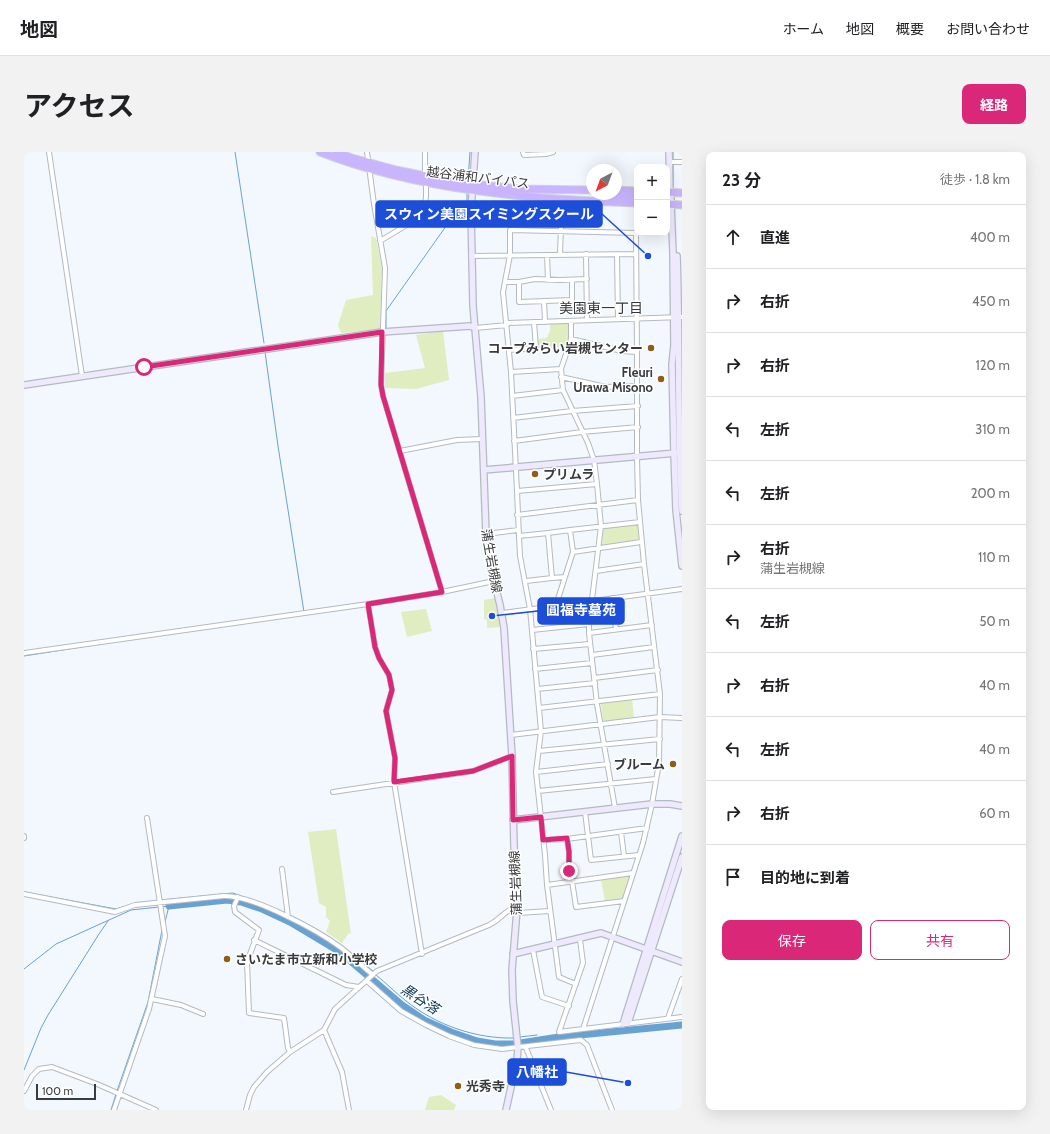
<!DOCTYPE html>
<html lang="ja">
<head>
<meta charset="utf-8">
<style>
  body { margin:0; font-family:Cabin,"Noto Sans JP",sans-serif; background:#f2f2f2; color:#202124 }
  .controls { position:absolute; right:12px; top:12px; display:grid; overflow:hidden; border-radius:8px; box-shadow:0 4px 16px #0002 }
  .controls button { width:36px; height:36px; display:grid; place-items:center; padding:0; border:0; border-bottom:1px solid #e0e0e0; background:#fff; color:#202124; font:20px sans-serif }
  .compass { position:absolute; left:562px; top:12px; width:36px; height:36px; border-radius:50%; background:#fff; box-shadow:0 4px 16px #0002; rotate:221deg }
  .scale { position:absolute; left:12px; bottom:10px; width:60px; box-sizing:border-box; padding-left:4px; border:2px solid #393c3f; border-top:0; font-size:11px; line-height:14px; white-space:nowrap; color:#393c3f; -webkit-text-stroke:3px #fff; paint-order:stroke }
  .stop { position:absolute; width:12px; height:12px; margin:-9px; border:3px solid #db2777; border-radius:50%; background:#fff }
  .stop.end { background:#db2777; border-color:#fff; box-shadow:0 1px 4px #0008 }
  .list { margin:0; padding:0; list-style:none }
  h2 { display:flex; justify-content:space-between; align-items:center; height:52px; margin:0; padding:0 16px; font-size:17px }
  h2 small { font-size:13px; font-weight:400; color:#757577 }
  .list li { display:grid; grid-template-columns:26px 1fr auto; gap:12px; align-items:center; box-sizing:border-box; height:64px; padding:0 16px; border-top:1px solid #e0e0e0 }
  .list b { display:block; font-size:15px; white-space:nowrap }
  .list p { margin:0; font-size:13px; white-space:nowrap; color:#757577 }
  .list em { font-size:13px; font-style:normal; color:#757577 }
  .actions { display:flex; gap:8px; padding:12px 16px }
  .actions a { flex:1; padding:9px 0; border:1px solid #db2777; border-radius:8px; text-align:center; font-size:14px; color:#db2777 }
  .actions .main { background:#db2777; color:#fff }
  .icon { flex:none; width:22px; height:22px; fill:none; stroke:currentColor; stroke-width:2; stroke-linecap:round; stroke-linejoin:round }
  .map { position:relative; flex:none; width:658px; height:958px; overflow:hidden; border-radius:8px }
  header { display:flex; align-items:center; gap:24px; box-sizing:border-box; height:56px; padding:0 20px; background:#fff; border-bottom:1px solid #e0e0e0 }
  header strong { font-size:19px }
  nav { display:flex; gap:22px; margin-inline-start:auto; font-size:14px }
  .intro { display:flex; align-items:center; justify-content:space-between; box-sizing:border-box; height:96px; padding:0 24px }
  h1 { margin:0; font-size:28px }
  .button { padding:10px 18px; border-radius:8px; background:#db2777; color:#fff; font-size:14px; font-weight:700 }
  main { display:flex; gap:24px; padding:0 24px }
  aside { flex:1; background:#fff; border-radius:8px; box-shadow:0 4px 16px #0002 }
  .map>svg:first-child { display:block }
  .green { fill:#e0edc0 }
  .lines { fill:none; stroke-linecap:round; stroke-linejoin:round }
  .stream { stroke:#68a2d2; stroke-width:1 }
  .river { stroke:#68a2d2; stroke-width:7 }
  .street-casing { stroke:#b3bac1; stroke-width:6 }
  .secondary-casing { stroke:#b3bac1; stroke-width:8 }
  .highway-casing { stroke:#d3d4d5; stroke-width:9 }
  .street { stroke:#fff; stroke-width:4 }
  .secondary { stroke:#efe9fe; stroke-width:5.5 }
  .highway { stroke:#c9b5fd; stroke-width:7 }
  .route { stroke:#db2777; stroke-width:5 }
  .poi-dot { fill:#935c15; stroke:#fff; stroke-width:1.5 }
  .labels { text-anchor:middle; dominant-baseline:central; stroke-width:3; stroke-linejoin:round; paint-order:stroke }
  .street-label { font-size:13px; fill:#393c3f; stroke:#fff }
  .poi-label { font-size:13px; font-weight:bold; fill:#393c3f; stroke:#fff; text-anchor:end }
  .neighbourhood-label { font-size:14px; fill:#32383e; stroke:#fff }
  .water-label { font-size:14px; font-style:italic; fill:#063555; stroke:#fff }
  .leader { fill:none; stroke:#1d4ed8; stroke-width:1.5 }
  .callout-dot { fill:#1d4ed8; stroke:#fff; stroke-width:1.5 }
  .callout { fill:#1d4ed8; stroke:#1d4ed8; stroke-width:1.5 }
  .callout-label { font-size:14px; text-anchor:middle; font-weight:bold; fill:#fff }
</style>
</head>
<body>
<header>
<strong>地図</strong>
<nav><a>ホーム</a><a>地図</a><a>概要</a><a>お問い合わせ</a></nav>
</header>
<div class="intro"><h1>アクセス</h1><a class="button">経路</a></div>
<main>
<div class="map">
<svg width="658" height="958" viewBox="0 0 658 958">
  <rect width="100%" height="100%" fill="#f2f8fe"/>
  <path class="green" d="M347,84L352,86L358,117L356,177L317,181L314,173L322,148L349,143Z
    M526,171H542L544,172L545,186L541,195L514,196L513,187L523,186L526,179Z
    M419,179L425,228L392,237L361,236V221L401,216L392,183Z
    M614,373L615,388L578,394L579,376Z
    M471,446L475,461V475L463,476V468L460,467V448Z
    M402,457L408,479L383,485L377,460Z
    M608,546L610,566L581,569L579,568L577,552L578,550Z
    M312,677L327,782L325,781L318,791L302,780L306,769L302,765V755L295,751L284,680Z
    M605,723L606,724L599,746L581,749L577,728Z
    M417,943L432,953L430,958H401L405,945Z"/>
  <g class="lines">
    <path class="stream" d="M211,0L240,191
      M649,0V9
      M649,12V33
      M444,28L446,0
      M443,51V41
      M362,177V159L437,53
      M280,460L254,294L241,200L286,193
      M0,504L96,489
      M0,740L92,757L109,752
      M138,748L209,741L251,757
      M138,755L145,754L141,770
      M265,763C297,778 324,797 350,820
      M0,817L32,792L85,768L107,758L135,755
      M352,823C362,831 372,841 382,849C412,873 452,887 490,886
      M496,885L513,883
      M0,918L17,876L24,863L75,782L84,769
      M93,939L124,850L138,778
      M87,958L92,942"/>
    <path class="river" d="M145,754L203,748L217,750L238,757L266,770L316,800L378,853L400,868L427,880L453,889L471,892H490L535,885L658,873"/>
    <defs>
      <path id="street" d="M25,0L58,224
        M343,0L350,52L361,116L357,233L359,244L418,440
        M499,0L500,3L522,2L529,0
        M645,10H658
        M401,24V0
        M356,89L386,71L401,52L402,45V31
        M536,102L538,47
        M562,102L563,168
        M593,102L594,167
        M523,103L524,128
        M447,104L612,102
        M481,130H495L511,127L536,128L563,127
        M495,130V150L548,148V128
        M520,149L521,170
        M483,171L658,165
        M451,176L483,173
        M547,187L598,199L613,200
        M485,198L512,196L510,170
        M487,220L479,140L486,103V78L612,81L613,200V305L614,348L620,412L636,542L635,611L628,652L619,691L559,877L535,880L559,811L556,787
        M537,225L582,235L614,234
        M488,244L539,238
        M489,266L548,259L614,254
        M490,289L558,280L614,275
        M376,299L433,288L458,287
        M573,332L577,374L565,472V481L573,552L591,656
        M493,339L487,220L537,217
        M493,363L614,348
        M546,378L616,370
        M524,381L495,384L493,339L573,332L570,308L564,291L539,238L537,217L547,187V169
        M462,382L494,378
        M495,384L496,404L506,457L517,579L512,620L521,703L523,733L535,825L552,832
        M572,419L620,412
        M541,425L528,426L524,381L546,378L549,400L617,390
        M502,429L528,426
        M588,446L592,477
        M344,452L351,495L355,506L365,523L368,538L362,559L371,606L370,630L398,802
        M532,453L549,400
        M478,461L658,437
        M508,478L565,472
        M565,481L628,473
        M509,497L566,492
        M0,501L344,452L418,440L470,429
        M568,503L630,495
        M511,517L568,511
        M570,526L634,518
        M513,537L571,531
        M515,556L636,542
        M487,583L636,565L658,566
        M515,599L636,587
        M512,620L584,612
        M514,639L632,627
        M309,640L449,619L488,604
        M561,660L567,708L615,703
        M597,680L600,704
        M0,684V686
        M543,687L545,700V719L548,729L552,755L600,749
        M519,688L543,687L623,676
        M258,717L264,765
        M523,733L609,721
        M0,742L91,760L111,753L200,744C228,743 293,778 316,795C328,804 338,814 349,823
        M214,745L210,754L211,760L235,778L223,810L225,861L260,866L264,896L266,900
        M494,761L526,759
        M230,788L322,833L335,835
        M509,798L518,845L545,854
        M343,829L377,859L402,873L425,884L450,893L478,897L557,888L563,893L588,958
        M128,847L157,853L179,862
        M644,866L658,827
        M559,877L658,865
        M300,878L318,920L325,958
        M502,896L527,958
        M0,939L8,924L15,917L28,915L73,932L132,958
        M90,958L125,857L141,784L123,666
        M222,958L226,943L230,935L243,920L266,900L300,878L311,857L353,819L465,773C476,768 482,757 494,754"/>
      <path id="secondary" d="M451,0L447,59L449,154L457,245L462,382L466,412L476,453L480,476L488,604L490,694L494,746L488,818L489,849L494,896L493,908L482,958
        M645,0L646,40L648,55
        M647,52L649,101L650,193L648,212L650,302L652,358L658,414
        M653,104C656,189 653,274 658,359
        M0,233L358,180L446,174L451,176
        M460,318L652,301
        M489,668L628,652H646L658,654
        M489,802L577,781L658,810
        M604,871L658,705
        M599,872L658,684"/>
      <path id="highway" d="M296,0C396,39 506,47 613,51
        M312,0L328,6L372,18L431,30L494,37L568,38
        M592,38L613,39
        M643,40L658,41
        M585,42L613,47
        M643,52L658,53"/>
    </defs>
    <use href="#street" class="street-casing"/>
    <use href="#secondary" class="secondary-casing"/>
    <use href="#highway" class="highway-casing"/>
    <use href="#street" class="street"/>
    <use href="#secondary" class="secondary"/>
    <use href="#highway" class="highway"/>
  </g>
  <g class="lines">
    <path class="route" d="M120,215L358,180L357,233L359,244L418,440L344,452L351,495L355,506L365,523L368,538L362,559L371,606L370,630L449,619L488,604L489,668L517,665L519,688L543,686L545,700V719"/>
  </g>
  <g class="poi-dot">
    <circle cx="627" cy="196" r="4"/>
    <circle cx="637" cy="227" r="4"/>
    <circle cx="511" cy="322" r="4"/>
    <circle cx="649" cy="612" r="4"/>
    <circle cx="203" cy="807" r="4"/>
    <circle cx="434" cy="934" r="4"/>
  </g>
  <g class="labels">
    <g class="street-label">
      <text transform="translate(454 25) rotate(7)">越谷浦和バイパス</text>
      <text transform="translate(468 409) rotate(80)">蒲生岩槻線</text>
      <text transform="translate(491 731) rotate(-92)">蒲生岩槻線</text>
    </g>
    <g class="poi-label">
      <text x="619" y="196">コープみらい岩槻センター</text>
      <text x="629" y="220">Fleuri<tspan x="629" dy="15">Urawa Misono</tspan></text>
      <text x="519" y="322" text-anchor="start">プリムラ</text>
      <text x="641" y="612">ブルーム</text>
      <text x="211" y="807" text-anchor="start">さいたま市立新和小学校</text>
      <text x="442" y="934" text-anchor="start">光秀寺</text>
    </g>
    <g class="neighbourhood-label">
      <text x="577" y="156">美園東一丁目</text>
    </g>
    <g class="water-label">
      <text transform="translate(396 847) rotate(33)">黒谷落</text>
    </g>
  </g>
  <path class="leader" d="M624 104L578 62M468 464L514 459M604 931L542 920"/>
  <g class="callout-dot">
    <circle cx="624" cy="104" r="4"/>
    <circle cx="468" cy="464" r="4"/>
    <circle cx="604" cy="931" r="4"/>
  </g>
  <g class="callout">
    <rect x="352" y="49" width="226" height="26" rx="4"/>
    <rect x="514" y="446" width="86" height="26" rx="4"/>
    <rect x="484" y="907" width="58" height="26" rx="4"/>
  </g>
  <g class="callout-label">
    <text x="465" y="67">スウィン美園スイミングスクール</text>
    <text x="557" y="463">圓福寺墓苑</text>
    <text x="513" y="925">八幡社</text>
  </g>
</svg>
<div class="controls">
<button>+</button>
<button>−</button>
</div>
<svg class="compass" viewBox="-18 -18 36 36"><path d="M0-13l5 13h-10z" fill="#e53935"/><path d="M0 13l5-13h-10z" fill="#757577"/></svg>
<div class="scale">100 m</div>
<div class="stop" style="left:120px;top:215px"></div>
<div class="stop end" style="left:545px;top:719px"></div>
</div>
<aside>
<h2>23 分<small>徒歩 · 1.8 km</small></h2>
<ul class="list">
<li><svg class="icon" aria-label="ahead" viewBox="0 0 24 24"><path d="M12 20V5M6 11l6-6 6 6"/></svg><div><b>直進</b></div><em>400 m</em></li>
<li><svg class="icon" aria-label="right" viewBox="0 0 24 24"><path d="M7 20v-9h11M14 6l5 5-5 5"/></svg><div><b>右折</b></div><em>450 m</em></li>
<li><svg class="icon" aria-label="right" viewBox="0 0 24 24"><path d="M7 20v-9h11M14 6l5 5-5 5"/></svg><div><b>右折</b></div><em>120 m</em></li>
<li><svg class="icon" aria-label="left" viewBox="0 0 24 24"><path d="M17 20v-9H6M10 6l-5 5 5 5"/></svg><div><b>左折</b></div><em>310 m</em></li>
<li><svg class="icon" aria-label="left" viewBox="0 0 24 24"><path d="M17 20v-9H6M10 6l-5 5 5 5"/></svg><div><b>左折</b></div><em>200 m</em></li>
<li><svg class="icon" aria-label="right" viewBox="0 0 24 24"><path d="M7 20v-9h11M14 6l5 5-5 5"/></svg><div><b>右折</b><p>蒲生岩槻線</p></div><em>110 m</em></li>
<li><svg class="icon" aria-label="left" viewBox="0 0 24 24"><path d="M17 20v-9H6M10 6l-5 5 5 5"/></svg><div><b>左折</b></div><em>50 m</em></li>
<li><svg class="icon" aria-label="right" viewBox="0 0 24 24"><path d="M7 20v-9h11M14 6l5 5-5 5"/></svg><div><b>右折</b></div><em>40 m</em></li>
<li><svg class="icon" aria-label="left" viewBox="0 0 24 24"><path d="M17 20v-9H6M10 6l-5 5 5 5"/></svg><div><b>左折</b></div><em>40 m</em></li>
<li><svg class="icon" aria-label="right" viewBox="0 0 24 24"><path d="M7 20v-9h11M14 6l5 5-5 5"/></svg><div><b>右折</b></div><em>60 m</em></li>
<li><svg class="icon" aria-label="arrive" viewBox="0 0 24 24"><path d="M6 21V4h12l-3 4 3 4H6"/></svg><div><b>目的地に到着</b></div></li>
</ul>
<div class="actions"><a class="main">保存</a><a>共有</a></div>
</aside>
</main>
</body>
</html>
